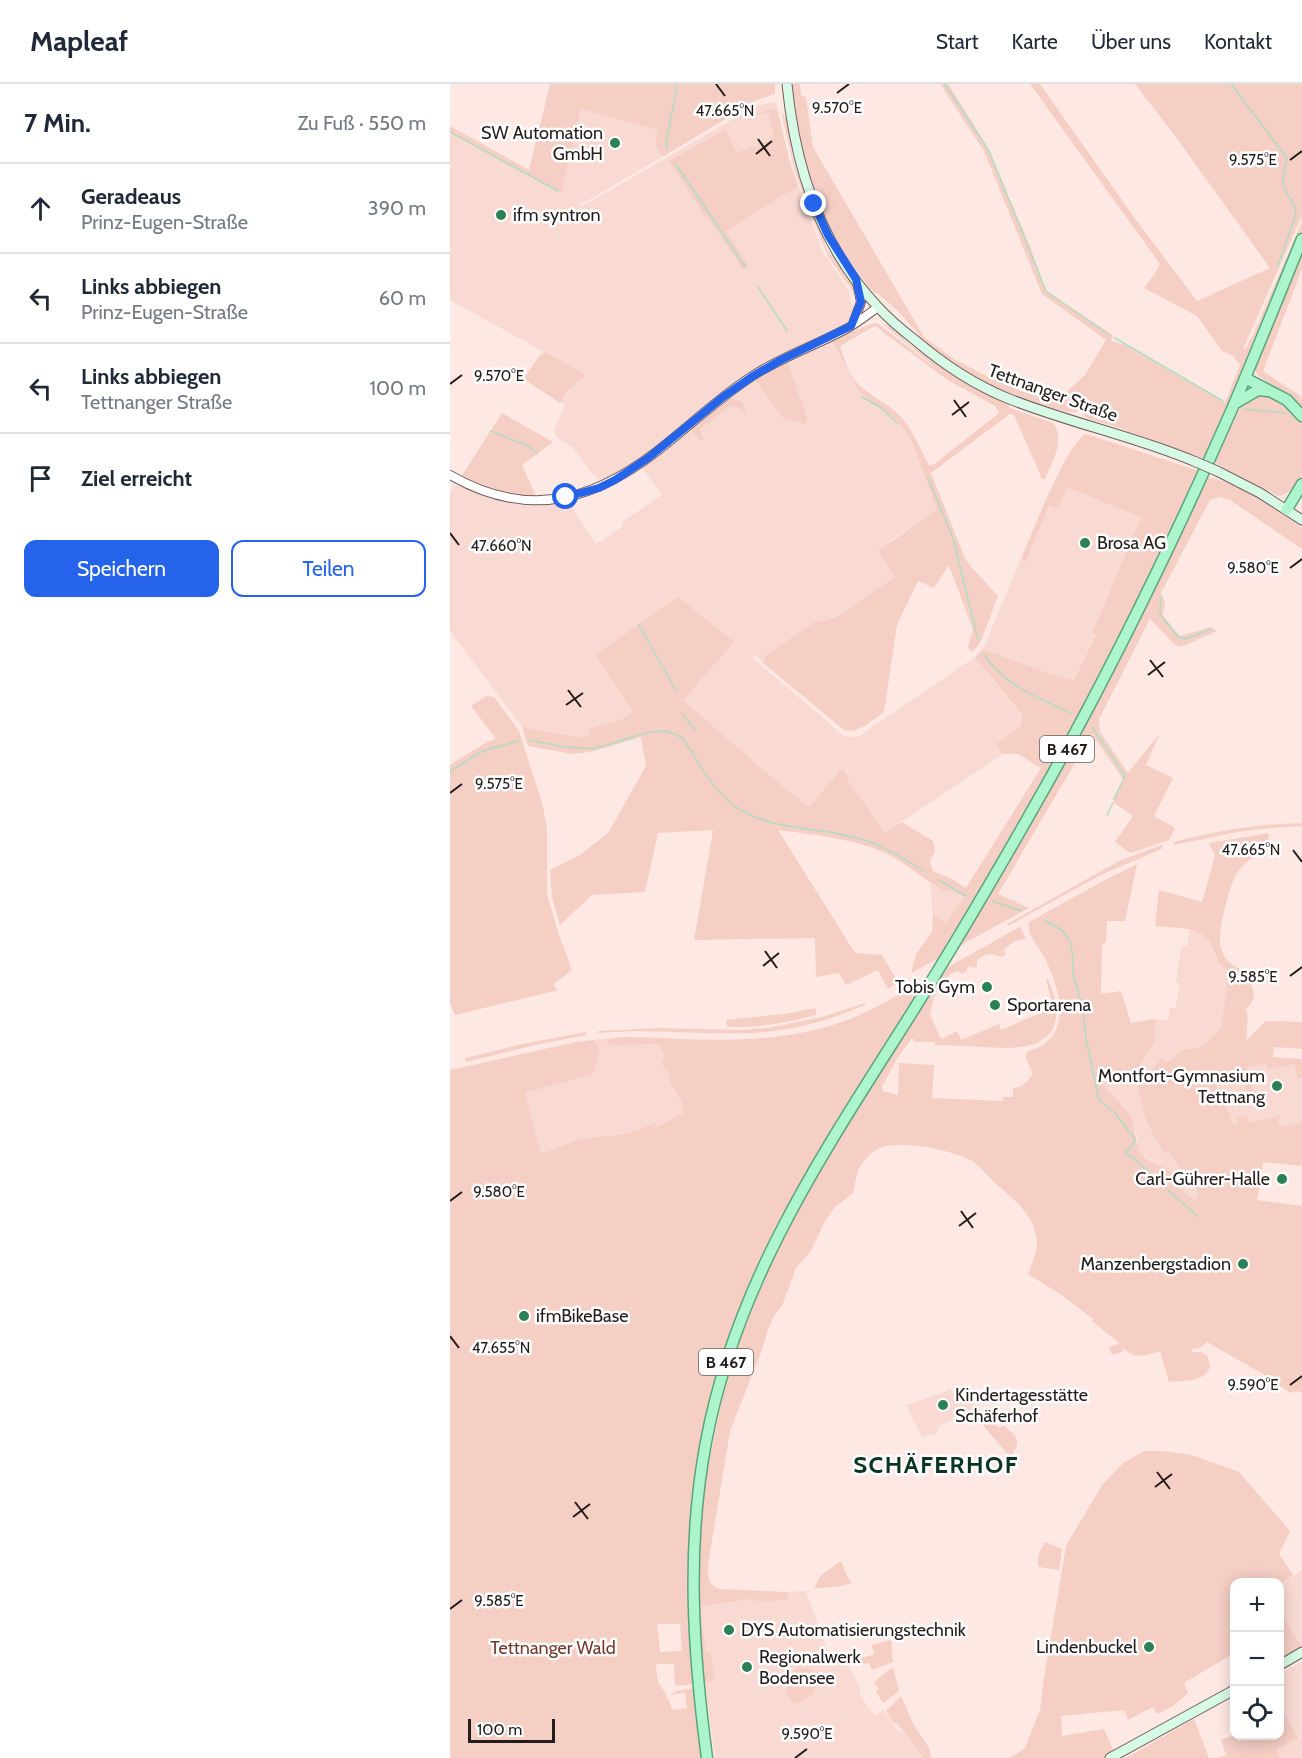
<!DOCTYPE html>
<html lang="de">
<head>
<meta charset="utf-8">
<style>
  body { margin:0; font-family:Cabin,sans-serif; background:#f6f6f7; color:#1f2937 }
  .controls { position:absolute; right:18px; bottom:18px; display:grid; overflow:hidden; border-radius:12px; box-shadow:0 3px 15px #0003 }
  .controls button { width:54px; height:54px; display:grid; place-items:center; padding:0; border:0; border-bottom:2px solid #e0e1e3; background:#fff; color:#1f2937; font:30px sans-serif }
  .scale { position:absolute; left:18px; bottom:15px; width:87px; box-sizing:border-box; padding-left:6px; border:3px solid #231c1a; border-top:0; font-size:16px; line-height:21px; white-space:nowrap; color:#231c1a; -webkit-text-stroke:4px #fff; paint-order:stroke }
  .stop { position:absolute; width:18px; height:18px; margin:-14px; border:4px solid #2563eb; border-radius:50%; background:#fff }
  .stop.end { background:#2563eb; border-color:#fff; box-shadow:0 2px 6px #0008 }
  .list { margin:0; padding:0; list-style:none }
  h2 { display:flex; justify-content:space-between; align-items:center; height:78px; margin:0; padding:0 24px; font-size:26px }
  h2 small { font-size:20px; font-weight:400; color:#747a83 }
  .list li { display:grid; grid-template-columns:39px 1fr auto; gap:18px; align-items:center; box-sizing:border-box; height:90px; padding:0 24px; border-top:2px solid #e0e1e3 }
  .list b { display:block; font-size:22px; white-space:nowrap }
  .list p { margin:0; font-size:20px; white-space:nowrap; color:#747a83 }
  .list em { font-size:20px; font-style:normal; color:#747a83 }
  .actions { display:flex; gap:12px; padding:18px 24px }
  .actions a { flex:1; padding:14px 0; border:2px solid #2563eb; border-radius:12px; text-align:center; font-size:21px; color:#2563eb }
  .actions .main { background:#2563eb; color:#fff }
  .icon { flex:none; width:33px; height:33px; fill:none; stroke:currentColor; stroke-width:2; stroke-linecap:round; stroke-linejoin:round }
  .map { position:relative; flex:none; width:852px; height:1674px; overflow:hidden }
  header { display:flex; align-items:center; gap:36px; box-sizing:border-box; height:84px; padding:0 30px; background:#fff; border-bottom:2px solid #e0e1e3 }
  header strong { font-size:28px }
  nav { display:flex; gap:33px; margin-inline-start:auto; font-size:21px }
  main { display:flex }
  aside { flex:1; background:#fff }
  .map>svg:first-child { display:block }
  .built { fill:#f8dad3 }
  .green { fill:#f5cec4; fill-rule:evenodd }
  .lines { fill:none; stroke-linecap:round; stroke-linejoin:round }
  .stream { stroke:#b3dcc2; stroke-width:1.5 }
  .tertiary-casing { stroke:#715f5b; stroke-width:10 }
  .secondary-casing { stroke:#715f5b; stroke-width:11 }
  .primary-casing { stroke:#5aa579; stroke-width:13 }
  .tertiary { stroke:#fff; stroke-width:8 }
  .secondary { stroke:#d6fae6; stroke-width:9 }
  .primary { stroke:#adf5cd; stroke-width:10 }
  .secondary-bridge-casing { stroke:#715f5b; stroke-width:11; stroke-linecap:butt }
  .secondary-bridge { stroke:#d6fae6; stroke-width:9 }
  .route { stroke:#2563eb; stroke-width:8 }
  .ticks { fill:none; stroke:#231c1a; stroke-width:2 }
  .poi-dot { fill:#2b8155; stroke:#fff; stroke-width:2 }
  .labels { text-anchor:middle; dominant-baseline:central; stroke-width:5; stroke-linejoin:round; paint-order:stroke }
  .shield { fill:#fff; stroke:#65605f; stroke-width:1.5 }
  .shield-label { font-size:16px; font-weight:bold; fill:#231c1a }
  .poi-label { font-size:18px; fill:#231c1a; stroke:#fff; text-anchor:start }
  .street-label { font-size:18px; fill:#231c1a; stroke:#fff }
  .park-label { font-size:18px; fill:#73382b; stroke:#fff }
  .district-label { font-size:24px; font-weight:bold; letter-spacing:1.5px; fill:#0b3520; stroke:#fff }
  .ticks-label { font-size:15px; text-anchor:middle; fill:#231c1a; stroke:#fff; stroke-width:5; stroke-linejoin:round; paint-order:stroke }
</style>
</head>
<body>
<header>
<strong>Mapleaf</strong>
<nav><a>Start</a><a>Karte</a><a>Über uns</a><a>Kontakt</a></nav>
</header>
<main>
<aside>
<h2>7 Min.<small>Zu Fuß · 550 m</small></h2>
<ul class="list">
<li><svg class="icon" aria-label="ahead" viewBox="0 0 24 24"><path d="M12 20V5M6 11l6-6 6 6"/></svg><div><b>Geradeaus</b><p>Prinz-Eugen-Straße</p></div><em>390 m</em></li>
<li><svg class="icon" aria-label="left" viewBox="0 0 24 24"><path d="M17 20v-9H6M10 6l-5 5 5 5"/></svg><div><b>Links abbiegen</b><p>Prinz-Eugen-Straße</p></div><em>60 m</em></li>
<li><svg class="icon" aria-label="left" viewBox="0 0 24 24"><path d="M17 20v-9H6M10 6l-5 5 5 5"/></svg><div><b>Links abbiegen</b><p>Tettnanger Straße</p></div><em>100 m</em></li>
<li><svg class="icon" aria-label="arrive" viewBox="0 0 24 24"><path d="M6 21V4h12l-3 4 3 4H6"/></svg><div><b>Ziel erreicht</b></div></li>
</ul>
<div class="actions"><a class="main">Speichern</a><a>Teilen</a></div>
</aside>
<div class="map">
<svg width="852" height="1674" viewBox="0 0 852 1674">
  <rect width="100%" height="100%" fill="#fee8e3"/>
  <path class="built" d="M326,18L340,79L372,167L398,205L401,219L410,233L381,250L323,277L219,355L159,395L152,397L144,392L122,363L106,353L104,346L115,321L74,295L89,272L94,268L0,216V49L111,110L131,25L209,46L205,62L212,73L135,118L128,120L133,122L297,27L309,21Z
    M382,256L410,309L434,326L452,342L462,358L487,425L439,458L445,493L313,579L305,571L303,574L394,652L400,654L409,652L525,573L571,631V639L570,642L546,660L553,670L435,749L399,698L394,686L385,691L359,724L321,695L308,682L192,636L142,653H128L72,643L0,547V407L10,399L40,413L61,417L117,416L146,460L172,443V438L212,411L192,383L279,314L305,296L333,334L357,333L337,277Z
    M617,403L691,432L642,549L646,551L624,596L603,591L533,565L571,475L573,477L599,421Z
    M480,799L494,807L500,806L516,813L496,839L483,831Z
    M740,846L755,851L761,858L766,875L771,882L779,886L771,944L752,963L733,966L716,978L711,975L700,988H694L697,1035L707,1057L714,1069H719L748,1108V1116L741,1114L737,1110L718,1086L692,1071L687,1062L688,1056L681,1034L676,1024L652,999L689,983L704,959L706,935L718,937L720,924H725L730,900L726,898L731,863L737,862Z
    M177,953L221,954L237,1025L233,1029L206,1043L204,1039L175,1050L130,1055L90,1071L74,1009L143,990L147,959L143,956Z
    M852,975V1064L765,1038L753,995L790,981Z
    M499,1305L529,1321L516,1338L508,1333L489,1342L487,1349L472,1353L456,1321L495,1308Z
    M852,1486V1563L830,1528V1501Z
    M264,1503L269,1505L331,1508L356,1507L379,1571L381,1573L393,1570L411,1606L409,1610L425,1632L433,1626L449,1648L453,1645L473,1674H265L255,1602L248,1524Z
    M852,1578V1674H830L827,1665L847,1654L830,1622V1590Z"/>
  <path class="green" d="M100,0H325V10L307,16L212,73L205,62L208,46L131,25L111,110L0,49V42L79,86Z
    M342,0H350L351,11L356,14L363,63L474,253L504,275L544,296L569,306L606,318L635,291L656,256L592,210L534,67L490,0H498L537,62L580,162L596,207L663,251L661,257L675,261L775,319L790,281L783,272L772,267L747,232L694,204L705,189L710,180L580,0H590L686,136L747,217L820,184L728,56L685,0H852V131L794,263V267L803,251L852,138V145L755,375L670,344L639,335L634,332L633,327C627,327 624,329 617,328L559,311L508,284L479,262L447,226L427,209H424C409,190 393,171 381,149C356,103 349,51 342,0Z
    M318,26H327L340,79L348,103L333,111L276,147L298,181L293,185L256,131H254L219,77L276,45L286,69L305,62L306,65L309,64L308,61L324,54L318,28L305,31L306,36H305L303,31Z
    M331,27L337,37L343,75L351,99L366,134L377,166L391,182L406,206L409,216L378,172L372,158L345,88Z
    M852,165V185L813,287L849,311L852,315V325L838,311L808,292L806,288V282Z
    M427,239L484,283V282L433,240L439,242L463,263L509,294L560,319L559,323L565,326L603,339C616,356 602,378 595,395H592L564,331L560,330L481,389L515,474L522,484L548,512L531,557L527,563L521,568L518,563L523,546L499,481L484,504L468,497L447,541L434,628C422,636 409,650 394,646L313,579L316,571L368,536L370,539L380,534L382,535L445,493L428,467L487,425L462,358L452,342L434,326L410,309L382,256L421,240ZM425,242L496,295L545,322L549,328L548,330L484,380L479,381C470,365 463,346 450,332C438,319 421,313 409,301C399,292 394,275 390,262Z
    M95,268L136,291L117,307L110,319L74,295L89,272Z
    M337,277L357,333L356,340L333,334L305,296Z
    M809,309C829,315 842,320 852,339C852,352 852,378 852,389C850,399 839,411 828,412L763,378L794,317Z
    M279,314L292,318L296,326V330L284,321L275,325L250,346L253,356L251,357L241,346L242,343Z
    M52,329L103,358L72,381L87,414L53,410L11,393Z
    M636,350L749,387L709,476L604,681L510,843L489,874L461,889L466,870L482,848L483,831L496,839L515,813L500,806L494,807C475,796 458,781 439,771C404,754 366,751 328,746L405,869L432,871L448,898L438,905L428,886L396,901L389,889L366,893L365,854L244,856L263,746L208,749L195,808L142,811L110,841L102,813L100,786L130,771L158,749L196,682L191,653L140,668L122,670L78,662L72,643L128,653H138L139,645L173,635L183,627L145,571L228,513L284,558L233,616C275,652 315,690 359,723L390,686H394L399,698L435,749L452,738L483,757L485,768L480,777L483,787L502,795L516,804L591,684L568,670H553L546,660L570,642L571,639L572,631L525,573L533,565L603,591L624,596L646,551L642,549L691,433L617,403L608,425L599,421L576,478L571,475C580,454 618,356 636,350Z
    M758,394C784,395 830,429 852,444V465L780,416L769,413L760,416L711,509L715,518L713,532L730,552L761,543L767,547L731,563L724,560L700,535L649,635L650,648L678,689L710,649L696,681L723,694L704,732L725,744L719,756L680,769L665,758L683,732L663,718L673,695L642,650L548,810L579,824L511,861L752,401Z
    M36,612L44,613L69,647L93,722L97,745V810L108,848L122,886L103,901L108,906L5,931L0,919V681L37,658L46,655L21,622Z
    M852,739V742L820,744L787,748L724,761V758C766,747 808,740 852,739Z
    M819,749L818,761C809,769 798,776 790,785C782,795 779,809 776,820C769,847 761,877 796,887C802,902 810,912 796,925C800,936 795,943 797,956L816,937L852,938V965L824,963L823,973L852,975V994L848,995L844,980L818,986L816,979L797,984L804,1010L798,1011L791,989L783,985L764,992L771,1018L775,1020L777,1028H779L782,1041L788,1040L786,1034L797,1031L799,1039L830,1032L828,1036L830,1043L852,1039V1082L813,1078L807,1116L852,1122V1309L847,1307L840,1309L813,1290L757,1258L750,1264L741,1265L743,1268H751L758,1272L760,1283C754,1299 733,1296 719,1298L710,1267C693,1272 685,1276 671,1262L674,1267L662,1271L659,1263L669,1260L667,1257L642,1237L643,1235L610,1210L578,1190C581,1181 587,1170 587,1159C585,1127 560,1114 540,1094C535,1089 530,1082 524,1078C506,1067 449,1055 430,1064C422,1067 414,1076 410,1083C406,1090 405,1101 403,1109L385,1123L375,1137L361,1167L346,1184L332,1222L324,1232L318,1245L312,1266L280,1347L258,1481C258,1491 258,1501 269,1505L336,1508L338,1510V1516L307,1517L300,1515L250,1522L256,1569H261L264,1597L252,1598L250,1568L248,1486L249,1453L256,1394L275,1299L289,1251L316,1185L371,1081L468,927L498,883L570,843L576,854L572,856L565,857L554,865L555,871L552,873C541,869 537,869 527,876V882L523,884L521,882L517,883V887L512,890L508,887L500,890L491,900L484,913L480,931L491,955L507,947L511,956L549,940L551,946L593,928L592,925L603,922L596,896L598,895C601,903 605,912 606,921C611,968 563,965 532,963C516,962 501,961 485,961V958H466L462,954L448,973L432,1003L433,1007L448,1011L449,979L484,981L482,1014L553,1017V1013H563V1004C571,1004 578,998 582,991C582,983 575,978 576,969C583,964 591,964 597,958C621,937 606,895 593,871C588,862 576,849 579,838L653,797L687,780L675,837H657L656,858L652,861L651,910L671,907L681,939L706,935L704,959L689,983L652,999C660,1009 677,1023 682,1035C685,1044 686,1063 691,1070C698,1078 711,1080 719,1087C729,1096 733,1112 747,1116L748,1108L719,1069H714C700,1047 687,1019 689,992L694,988H700L711,975L717,978L733,966L752,963L771,944L779,887C765,879 767,873 761,860C753,842 722,844 705,842L709,806L752,818L765,772L759,759Z
    M712,761L713,764L709,766L651,791L558,842L557,840L669,777Z
    M474,897L458,923L459,924L385,1039L326,1142L310,1177L280,1251L265,1297L239,1478L238,1497L245,1600L226,1602L225,1601L224,1580H206C207,1589 206,1600 214,1606C216,1614 221,1618 222,1626L237,1624L235,1609L220,1611L226,1607L245,1604L254,1674H0V986L126,958L143,956C155,964 146,979 143,990L75,1009L91,1070L130,1055L175,1050L205,1039L207,1043L233,1029L232,1019L220,997L218,987L212,981V975L216,972L211,965V962L207,960L163,961L155,958L162,954L177,953C245,955 316,962 383,941C415,931 444,913 474,897ZM207,1540H230L232,1567L210,1568Z
    M415,919L416,920C386,934 356,943 323,947C291,951 259,949 226,948C200,947 174,947 148,949V947L210,944L292,946L318,944L372,933Z
    M366,924V931C337,939 307,944 277,943L276,936L334,930Z
    M136,948V951L85,961L16,978L15,974L73,960Z
    M532,1328H536L541,1332L539,1335L550,1344L553,1341C567,1352 573,1357 560,1373L526,1333Z
    M694,1367H712L742,1371L789,1388L840,1447L829,1470L843,1491L830,1501V1498H784V1569L734,1599L738,1609L723,1622L707,1630L703,1623L678,1636L674,1626L611,1632L612,1652L654,1645L664,1668L654,1674H560L575,1664L590,1626L594,1594L616,1462L652,1401L673,1379Z
    M595,1458L612,1465L609,1486L589,1483C585,1474 591,1466 595,1458Z
    M391,1477L397,1492L402,1499L387,1503L364,1504L370,1492Z
    M830,1528L852,1563L830,1577Z
    M441,1556L443,1578L422,1586L419,1579L411,1581L409,1575L425,1570L421,1561Z
    M353,1583L361,1586L368,1599L362,1611L347,1620C336,1616 336,1605 337,1594L346,1584Z
    M443,1583L449,1607L433,1619L426,1608L429,1605L424,1598Z
    M451,1612L464,1641L479,1664L481,1674H473L453,1645L450,1644L446,1638L444,1640L436,1627Z
    M830,1622L848,1654L827,1665L830,1674H767L776,1671L771,1656L784,1651L830,1652Z
    M744,1635L759,1674H676L683,1670Z"/>
  <g class="lines">
    <path class="stream" d="M495,0L539,67L596,207L659,251
      M781,0L837,74C836,81 833,90 833,98C834,110 846,117 846,130L828,182
      M0,48L108,107
      M217,66L216,60L227,2
      M225,79L296,184
      M308,203L337,247
      M665,254L773,317
      M412,313L430,323L448,340
      M794,325L835,329
      M41,347L80,363L87,370
      M478,394L503,454L528,555
      M711,514L710,530L728,553L736,555L760,545
      M189,541L226,607
      M534,570C554,602 588,614 621,629
      M232,630L245,646
      M643,644L675,692L664,715
      M79,656C100,660 123,666 145,664C174,660 208,634 234,656C248,677 261,703 281,719C314,746 359,742 399,752C427,758 450,772 474,787
      M0,687L33,667L68,657
      M657,731L663,719
      M489,796L516,812
      M543,817L572,827
      M594,836L613,847L618,854L621,861L623,876V889L633,925L636,955L649,1016L664,1028L685,1055C684,1064 680,1063 675,1068L677,1071L682,1073L747,1132"/>
    <defs>
      <path id="tertiary" d="M403,240L411,218L407,198
        M0,391C83,439 152,414 221,356C248,334 274,310 304,291C332,273 364,262 394,246C406,240 417,231 428,223"/>
      <path id="secondary" d="M337,0C345,82 370,162 428,223C439,235 452,246 465,256C493,280 523,300 557,314C619,339 685,352 746,378
        M767,387L810,409L852,436
        M830,1581L852,1568
        M660,1674L784,1606"/>
      <path id="primary" d="M795,294L837,316L852,332
        M784,320L808,306L817,307
        M837,425L852,400
        M257,1674C243,1568 236,1463 256,1358C286,1196 375,1066 461,930C508,855 553,778 597,700C665,578 726,452 782,325C806,269 829,211 852,155"/>
    </defs>
    <use href="#tertiary" class="tertiary-casing"/>
    <use href="#secondary" class="secondary-casing"/>
    <use href="#primary" class="primary-casing"/>
    <use href="#tertiary" class="tertiary"/>
    <use href="#secondary" class="secondary"/>
    <use href="#primary" class="primary"/>
    <defs>
      <path id="secondary-bridge" d="M746,378L767,387"/>
    </defs>
    <use href="#secondary-bridge" class="secondary-bridge-casing"/>
    <use href="#secondary-bridge" class="secondary-bridge"/>
  </g>
  <g class="lines">
    <path class="route" d="M116,413L149,404L165,396L198,374L273,313L303,292L331,276L401,242L411,218L406,195L378,151L364,120"/>
  </g>
  <path class="ticks" d="M266,0L275,12M387,9L399,0M308,55L320,72M306,70L322,57M840,76L852,67M0,300L12,291M504,316L516,333M502,331L519,318M0,449L9,461M840,484L852,475M700,576L713,593M698,591L715,578M118,606L131,623M116,621L133,609M0,709L12,700M843,766L852,778M315,867L327,884M313,882L329,869M840,892L852,883M0,1117L12,1108M511,1127L523,1144M509,1142L526,1129M0,1252L9,1264M840,1301L852,1292M707,1388L720,1405M705,1403L722,1390M125,1418L138,1435M123,1433L140,1420M0,1525L12,1516M345,1674L357,1665"/>
  <g class="poi-dot">
    <circle cx="165" cy="59" r="6"/>
    <circle cx="51" cy="131" r="6"/>
    <circle cx="635" cy="459" r="6"/>
    <circle cx="537" cy="903" r="6"/>
    <circle cx="545" cy="921" r="6"/>
    <circle cx="827" cy="1002" r="6"/>
    <circle cx="832" cy="1095" r="6"/>
    <circle cx="793" cy="1180" r="6"/>
    <circle cx="74" cy="1232" r="6"/>
    <circle cx="493" cy="1321" r="6"/>
    <circle cx="279" cy="1546" r="6"/>
    <circle cx="699" cy="1563" r="6"/>
    <circle cx="297" cy="1583" r="6"/>
  </g>
  <g class="labels">
    <g class="shield">
      <rect x="590" y="652" width="54" height="26" rx="4.5"/>
      <rect x="249" y="1265" width="54" height="26" rx="4.5"/>
    </g>
    <g class="shield-label">
      <text x="617" y="665">B 467</text>
      <text x="276" y="1278">B 467</text>
    </g>
    <g class="poi-label">
      <text x="153" y="49" text-anchor="end">SW Automation<tspan x="153" dy="21">GmbH</tspan></text>
      <text x="63" y="131">ifm syntron</text>
      <text x="647" y="459">Brosa AG</text>
      <text x="525" y="903" text-anchor="end">Tobis Gym</text>
      <text x="557" y="921">Sportarena</text>
      <text x="815" y="992" text-anchor="end">Montfort-Gymnasium<tspan x="815" dy="21">Tettnang</tspan></text>
      <text x="820" y="1095" text-anchor="end">Carl-Gührer-Halle</text>
      <text x="781" y="1180" text-anchor="end">Manzenbergstadion</text>
      <text x="86" y="1232">ifmBikeBase</text>
      <text x="505" y="1311">Kindertagesstätte<tspan x="505" dy="21">Schäferhof</tspan></text>
      <text x="291" y="1546">DYS Automatisierungstechnik</text>
      <text x="687" y="1563" text-anchor="end">Lindenbuckel</text>
      <text x="309" y="1573">Regionalwerk<tspan x="309" dy="21">Bodensee</tspan></text>
    </g>
    <g class="street-label">
      <text transform="translate(603 309) rotate(20)">Tettnanger Straße</text>
    </g>
    <g class="park-label">
      <text x="103" y="1564">Tettnanger Wald</text>
    </g>
    <g class="district-label">
      <text x="486" y="1380">SCHÄFERHOF</text>
    </g>
  </g>
  <g class="ticks-label">
    <text x="387" y="29">9.570°E</text>
    <text x="275" y="32">47.665°N</text>
    <text x="803" y="81">9.575°E</text>
    <text x="49" y="297">9.570°E</text>
    <text x="51" y="467">47.660°N</text>
    <text x="803" y="489">9.580°E</text>
    <text x="49" y="705">9.575°E</text>
    <text x="801" y="771">47.665°N</text>
    <text x="803" y="898">9.585°E</text>
    <text x="49" y="1113">9.580°E</text>
    <text x="51" y="1269">47.655°N</text>
    <text x="803" y="1306">9.590°E</text>
    <text x="49" y="1522">9.585°E</text>
    <text x="357" y="1655">9.590°E</text>
  </g>
</svg>
<div class="controls">
<button>+</button>
<button>−</button>
<button><svg class="icon" aria-label="locate" viewBox="0 0 24 24"><circle cx="12" cy="12" r="6"/><path d="M12 2v4M12 18v4M2 12h4M18 12h4"/></svg></button>
</div>
<div class="scale">100 m</div>
<div class="stop" style="left:116px;top:413px"></div>
<div class="stop end" style="left:364px;top:120px"></div>
</div>
</main>
</body>
</html>
